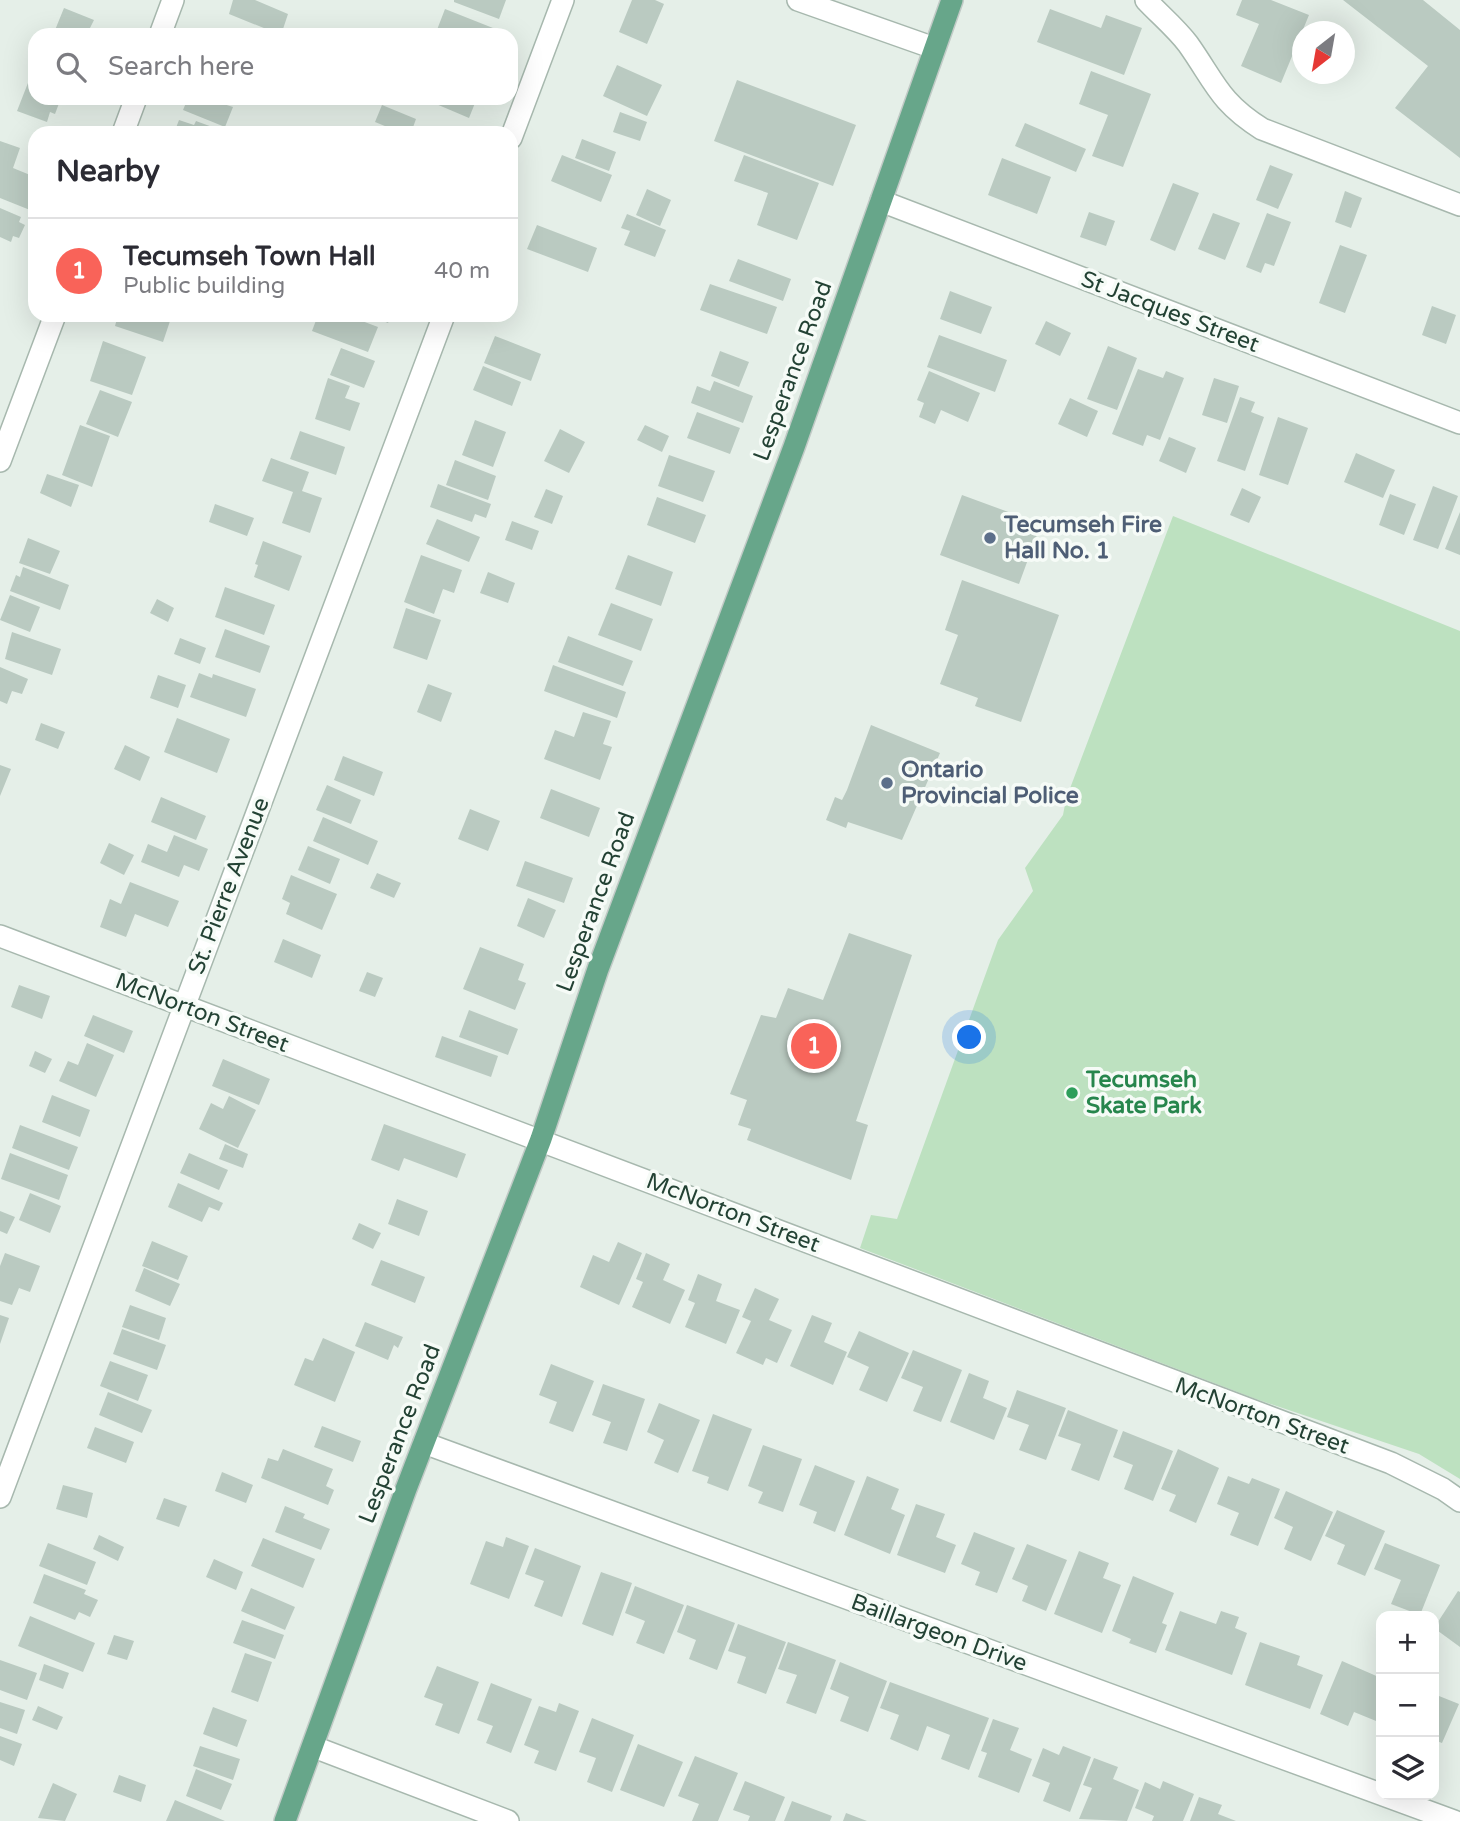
<!DOCTYPE html>
<html lang="en">
<head>
<meta charset="utf-8">
<style>
  body { margin:0; font-family:"Varela Round",sans-serif; background:#f7f7f7; color:#2b2b33 }
  .controls { position:absolute; right:21px; bottom:21px; display:grid; overflow:hidden; border-radius:14px; box-shadow:0 7px 28px #0002 }
  .controls button { width:63px; height:63px; display:grid; place-items:center; padding:0; border:0; border-bottom:2px solid #e1e1e2; background:#fff; color:#2b2b33; font:35px sans-serif }
  .compass { position:absolute; left:1292px; top:21px; width:63px; height:63px; border-radius:50%; background:#fff; box-shadow:0 7px 28px #0002; rotate:211deg }
  .you { position:absolute; left:970px; top:1038px; width:24px; height:24px; margin:-18px; border:5px solid #fff; border-radius:50%; background:#1a73e8; box-shadow:0 0 0 10px #1a73e833 }
  .badge { display:grid; place-items:center; width:46px; height:46px; border-radius:50%; background:#f96359; color:#fff; font-size:23px; font-weight:700 }
  .pin { position:absolute; translate:-50% -50%; border:4px solid #fff; box-shadow:0 2px 7px #0006 }
  .list { margin:0; padding:0; list-style:none }
  h2 { display:flex; justify-content:space-between; align-items:center; height:91px; margin:0; padding:0 28px; font-size:30px }
  h2 small { font-size:23px; font-weight:400; color:#7c7c81 }
  .list li { display:grid; grid-template-columns:46px 1fr auto; gap:21px; align-items:center; box-sizing:border-box; height:105px; padding:0 28px; border-top:2px solid #e1e1e2 }
  .list b { display:block; font-size:26px; white-space:nowrap }
  .list p { margin:0; font-size:23px; white-space:nowrap; color:#7c7c81 }
  .list em { font-size:23px; font-style:normal; color:#7c7c81 }
  .icon { flex:none; width:38px; height:38px; fill:none; stroke:currentColor; stroke-width:2; stroke-linecap:round; stroke-linejoin:round }
  .map { position:relative; flex:none; width:1460px; height:1821px; overflow:hidden }
  .search { position:absolute; background:#fff; box-shadow:0 7px 28px #0002; left:28px; top:28px; width:490px; height:77px; display:flex; align-items:center; gap:18px; box-sizing:border-box; padding:0 24px; border-radius:21px; color:#7c7c81; font-size:26px }
  .panel { position:absolute; background:#fff; box-shadow:0 7px 28px #0002; left:28px; top:126px; width:490px; height:196px; border-radius:21px }
  .map>svg:first-child { display:block }
  .green { fill:#bde1c0 }
  .building { fill:#bacac1 }
  .lines { fill:none; stroke-linecap:round; stroke-linejoin:round }
  .minor-casing { stroke:#a7b8ae; stroke-width:24 }
  .major-casing { stroke:#c1cac6; stroke-width:24 }
  .minor { stroke:#fff; stroke-width:21 }
  .major { stroke:#67a68a; stroke-width:21 }
  .service-dot { fill:#5c6f8a; stroke:#f6fbf7; stroke-width:2.5 }
  .leisure-dot { fill:#2e9e5b; stroke:#f6fbf7; stroke-width:2.5 }
  .labels { text-anchor:middle; dominant-baseline:central; stroke-width:7; stroke-linejoin:round; paint-order:stroke }
  .street-label { font-size:23px; fill:#234234; stroke:#f6fbf7 }
  .service-label { font-size:23px; font-weight:bold; fill:#4e5e75; stroke:#f6fbf7; text-anchor:start }
  .leisure-label { font-size:23px; font-weight:bold; fill:#27864d; stroke:#f6fbf7; text-anchor:start }
</style>
</head>
<body>
<div class="map">
<svg width="1460" height="1821" viewBox="0 0 1460 1821">
  <rect width="100%" height="100%" fill="#e5efe8"/>
  <path class="green" d="M1173,516L1460,631V1479L1419,1454L1256,1399L860,1248L871,1215L897,1219L998,940L1033,891L1025,868L1063,815L1066,799Z"/>
  <path class="building" d="M233,0H255L288,14L281,35L229,14Z
    M454,0H506L499,19L454,2Z
    M632,0H655L664,4L647,44L619,32Z
    M1242,0H1271L1309,15L1281,83L1241,66L1259,24L1236,15Z
    M1343,0H1423L1460,30V158L1395,108L1428,66Z
    M64,8L94,20L89,30L101,35H53Z
    M445,9L498,30L496,35H435Z
    M1050,9L1101,28L1106,15L1142,28L1124,75L1037,42Z
    M35,65V98H61L55,114L50,112L47,122L17,111Z
    M617,65L662,85L647,116L603,96Z
    M1091,71L1151,94L1123,167L1092,156L1108,115L1079,104Z
    M737,80L856,125L833,186L714,141Z
    M188,98H205L233,107L225,127L183,110Z
    M422,98H477L469,118Z
    M382,105L416,119L411,133H402L375,122Z
    M620,112L647,122L640,141L613,132Z
    M179,120L194,125L196,121L215,128L214,133H174Z
    M1025,123L1086,149L1076,172L1015,146Z
    M582,139L616,152L609,171L575,158Z
    M0,141L20,148L13,168L35,177V208L32,206L30,210L0,198Z
    M562,155L612,175L601,202L551,181Z
    M744,155L819,183L797,240L757,225L768,193L734,181Z
    M1002,158L1051,177L1037,214L988,195Z
    M1270,165L1293,174L1278,209L1256,200Z
    M1173,183L1199,193L1175,251L1150,240Z
    M647,189L671,200L660,226L636,215Z
    M1345,191L1362,198L1351,228L1335,222Z
    M0,208L21,217L19,222L25,225L19,238L13,236L11,242L0,237Z
    M1089,212L1115,221L1106,246L1080,237Z
    M1213,213L1240,223L1225,260L1198,249Z
    M1267,213L1291,222L1274,266L1265,263L1261,273L1246,267Z
    M627,214L666,230L655,257L624,245L630,231L621,228Z
    M537,225L597,248L588,272L527,249Z
    M1340,245L1367,255L1345,313L1319,303Z
    M738,259L791,279L783,301L729,281Z
    M710,284L777,307L767,334L700,310Z
    M950,291L992,307L981,334L940,319Z
    M1432,306L1456,315L1446,344L1422,335Z
    M118,315H172L163,342L115,326Z
    M318,315H346L378,327L368,352L312,331Z
    M368,315H392L388,323Z
    M1046,321L1071,333L1060,356L1035,344Z
    M939,335L1007,360L995,392L927,367Z
    M495,336L541,354L531,381L484,363Z
    M103,341L146,357L132,395L90,381Z
    M1108,346L1137,358L1117,410L1087,399Z
    M341,348L375,361L364,388L330,375Z
    M720,351L749,362L739,387L711,376Z
    M483,366L521,382L512,406L473,390Z
    M1138,369L1163,378L1166,371L1184,378L1160,440L1147,435L1143,446L1112,434Z
    M929,371L980,393L968,422L941,410L935,424L919,417L924,403L917,400Z
    M328,378L350,386L345,398L360,403L350,431L315,419Z
    M1214,378L1239,386L1227,423L1202,415Z
    M714,381L753,396L743,423L691,403L697,386L710,391Z
    M100,390L132,402L118,437L86,424Z
    M1240,397L1255,402L1251,412L1264,417L1245,471L1217,461Z
    M1070,398L1098,411L1087,437L1058,424Z
    M697,412L740,428L730,454L687,438Z
    M1278,417L1308,428L1288,485L1259,475Z
    M475,420L506,432L493,467L462,455Z
    M80,425L110,436L92,487L62,475Z
    M645,425L669,436L662,452L637,440Z
    M560,429L585,442L569,473L544,461Z
    M300,431L345,447L336,475L290,459Z
    M1169,437L1196,448L1186,473L1159,461Z
    M1356,453L1395,470L1383,498L1344,482Z
    M669,455L715,471L703,502L658,486Z
    M271,458L309,472L302,491L322,498L310,533L282,523L293,492L262,481Z
    M455,460L496,476L488,500L446,485Z
    M47,474L79,485L71,507L40,493Z
    M438,484L491,504L486,518L475,514L472,522L430,507Z
    M1433,486L1458,496L1438,549L1413,540Z
    M1242,488L1261,497L1249,523L1230,515Z
    M546,489L563,496L552,524L534,517Z
    M1390,494L1416,504L1404,535L1379,525Z
    M962,495L1041,524L1019,584L940,555Z
    M657,497L706,515L695,543L647,525Z
    M215,504L254,518L247,536L209,522Z
    M1460,512V555L1445,549Z
    M437,519L480,537L469,562L426,544Z
    M512,521L539,531L532,550L505,540Z
    M28,538L60,551L50,574L19,563Z
    M263,541L302,556L289,591L254,577L258,565L255,564Z
    M421,555L462,570L454,593L443,589L434,614L404,602Z
    M628,555L673,572L661,606L615,589Z
    M23,567L69,585L60,610L10,591L16,575L20,577Z
    M488,572L515,583L508,603L480,593Z
    M962,580L1059,615L1021,722L975,706L978,698L940,684L958,635L945,630Z
    M225,587L275,605L264,635L215,617Z
    M10,595L40,607L30,632L0,620Z
    M157,599L174,608L168,622L150,613Z
    M611,603L653,619L641,651L598,635Z
    M406,608L441,620L427,660L393,648Z
    M225,629L270,646L260,673L215,657Z
    M12,632L61,649L52,675L5,659Z
    M568,636L633,661L623,686L558,662Z
    M180,638L206,648L200,664L174,654Z
    M553,665L626,692L617,718L544,691Z
    M0,667L28,679L22,694L12,691L7,704L0,701Z
    M199,673L212,678L213,674L256,689L246,717L190,697Z
    M158,675L186,685L178,708L150,698Z
    M428,684L452,693L441,722L417,712Z
    M583,712L611,721L603,744L612,747L600,780L544,759L555,730L574,737Z
    M177,718L230,739L217,773L164,752Z
    M41,723L65,732L58,749L35,740Z
    M871,725L940,753L902,840L848,822L846,828L826,820L835,797L842,800L847,790Z
    M125,745L150,757L140,781L114,769Z
    M343,756L383,772L374,796L334,780Z
    M0,765L11,769L0,796Z
    M327,785L361,800L351,824L316,810Z
    M551,789L600,808L589,837L540,818Z
    M161,797L206,816L196,840L151,822Z
    M470,809L500,821L488,851L458,839Z
    M323,817L378,841L368,865L313,841Z
    M174,835L208,849L199,871L184,865L179,877L141,862L148,844L167,852Z
    M109,843L134,855L124,875L100,863Z
    M308,846L340,859L330,884L298,870Z
    M525,861L573,878L564,903L516,886Z
    M377,873L401,883L394,898L370,888Z
    M291,875L337,894L322,930L286,914L290,903L282,899Z
    M130,882L179,901L168,927L135,914L126,937L100,927L110,899L121,904Z
    M528,898L556,910L544,938L517,926Z
    M849,933L912,955L856,1121L868,1125L851,1180L747,1140L751,1129L738,1125L747,1100L730,1094L761,1015L776,1018L788,988L823,1000Z
    M283,939L321,955L312,978L274,962Z
    M480,947L524,964L518,980L526,983L515,1010L463,989Z
    M367,972L383,978L375,997L359,991Z
    M19,985L50,996L42,1019L11,1007Z
    M469,1010L518,1029L508,1055L459,1037Z
    M93,1015L133,1031L124,1053L84,1036Z
    M442,1036L498,1056L491,1077L435,1057Z
    M87,1043L114,1055L96,1097L59,1081L68,1061L78,1065Z
    M35,1051L52,1059L45,1073L29,1066Z
    M223,1059L270,1079L259,1105L212,1086Z
    M52,1095L90,1110L80,1137L42,1122Z
    M229,1096L256,1110L238,1148L199,1129L211,1103L223,1109Z
    M384,1124L466,1154L457,1178L404,1158L399,1171L371,1160Z
    M20,1125L78,1147L69,1170L12,1148Z
    M225,1144L248,1154L243,1168L219,1159Z
    M10,1153L68,1175L59,1200L1,1179Z
    M189,1153L228,1170L219,1190L180,1173Z
    M178,1183L223,1203L219,1211L209,1207L202,1222L168,1207Z
    M30,1193L61,1206L50,1233L19,1220Z
    M397,1199L428,1211L419,1236L388,1224Z
    M0,1211L15,1217L7,1234L0,1231Z
    M359,1223L381,1233L373,1249L352,1239Z
    M152,1241L188,1256L178,1280L142,1266Z
    M618,1242L642,1253L619,1305L580,1287L593,1255L609,1262Z
    M5,1253L40,1266L30,1292L19,1288L12,1305L0,1301V1266Z
    M646,1253L670,1264L663,1280L685,1290L670,1324L632,1307L643,1282L636,1279Z
    M381,1260L425,1277L415,1303L371,1285Z
    M144,1268L180,1284L170,1306L135,1291Z
    M698,1274L722,1284L716,1301L740,1310L726,1344L685,1327L695,1303L688,1300Z
    M755,1288L779,1299L769,1320L792,1330L777,1363L766,1358L763,1365L736,1353L751,1321L742,1317Z
    M130,1305L166,1318L159,1340L122,1327Z
    M0,1315L9,1318L0,1344Z
    M812,1315L832,1323L824,1342L847,1352L833,1385L790,1366Z
    M365,1322L403,1337L398,1348L394,1345L388,1360L355,1346Z
    M122,1329L166,1345L157,1370L113,1354Z
    M859,1331L909,1353L887,1402L859,1390L869,1367L847,1357Z
    M323,1338L355,1352L335,1402L294,1385L305,1358L313,1361Z
    M913,1350L962,1370L941,1422L913,1411L923,1387L901,1378Z
    M110,1361L148,1375L138,1401L100,1386Z
    M551,1364L594,1381L573,1432L549,1423L557,1402L539,1395Z
    M969,1373L989,1381L983,1398L1007,1408L994,1440L950,1422Z
    M603,1384L645,1399L627,1451L603,1443L611,1422L592,1415Z
    M1017,1390L1066,1408L1046,1460L1019,1450L1029,1425L1007,1417Z
    M108,1392L152,1410L142,1433L99,1415Z
    M659,1403L700,1420L678,1473L654,1463L664,1440L647,1432Z
    M1068,1410L1118,1430L1099,1481L1071,1470L1081,1444L1058,1436Z
    M713,1414L752,1429L728,1491L707,1483L709,1477L692,1471Z
    M322,1426L361,1441L353,1462L314,1447Z
    M95,1427L134,1442L126,1463L87,1448Z
    M1123,1431L1173,1451L1153,1501L1124,1489L1133,1465L1113,1457Z
    M763,1445L802,1459L783,1512L758,1503L763,1492L748,1486Z
    M283,1449L333,1469L326,1486L334,1490L328,1505L261,1478L268,1458L278,1461Z
    M1178,1449L1219,1468L1196,1523L1169,1511L1176,1495L1161,1489Z
    M815,1465L855,1481L835,1532L813,1523L817,1512L799,1505Z
    M222,1472L253,1485L246,1503L215,1491Z
    M867,1476L899,1489L891,1509L905,1515L890,1554L844,1535Z
    M1228,1476L1249,1484L1252,1478L1280,1489L1258,1546L1230,1535L1239,1513L1217,1504Z
    M63,1485L93,1493L87,1518L56,1509Z
    M1286,1491L1333,1512L1311,1561L1284,1549L1293,1527L1274,1518Z
    M164,1498L187,1506L179,1527L156,1519Z
    M916,1504L945,1514L936,1537L956,1545L945,1573L897,1555Z
    M285,1506L305,1514L303,1518L330,1529L321,1550L275,1532Z
    M1337,1510L1385,1531L1365,1576L1337,1564L1345,1545L1325,1536Z
    M974,1532L1015,1548L997,1593L975,1585L980,1572L961,1564Z
    M99,1535L124,1547L118,1561L93,1549Z
    M506,1537L529,1546L509,1599L470,1584L486,1541L503,1547Z
    M263,1538L315,1559L303,1588L251,1566Z
    M48,1543L96,1562L87,1585L39,1566Z
    M1385,1543L1440,1565L1420,1615L1391,1604L1401,1580L1374,1569Z
    M1027,1544L1067,1560L1046,1611L1022,1601L1028,1586L1012,1579Z
    M535,1548L581,1566L562,1617L534,1606L544,1581L525,1574Z
    M1079,1551L1109,1563L1103,1578L1121,1585L1102,1633L1054,1614Z
    M214,1559L243,1572L236,1590L206,1577Z
    M601,1572L632,1583L613,1636L582,1624Z
    M44,1574L86,1590L84,1594L98,1600L90,1617L79,1612L75,1620L33,1603Z
    M1133,1576L1174,1593L1162,1623L1167,1625L1156,1653L1129,1643L1131,1639L1112,1631Z
    M635,1586L684,1605L664,1654L636,1643L645,1621L625,1613Z
    M251,1588L295,1607L285,1630L241,1611Z
    M1458,1591L1460,1592V1647L1434,1628Z
    M687,1605L735,1623L717,1670L689,1659L696,1640L677,1632Z
    M1180,1611L1216,1624L1221,1611L1239,1617L1235,1628L1247,1633L1232,1675L1165,1650Z
    M30,1616L95,1643L83,1672L18,1646Z
    M242,1620L284,1635L275,1659L233,1643Z
    M738,1624L786,1642L766,1694L737,1683L746,1657L728,1651Z
    M114,1635L134,1641L127,1660L107,1654Z
    M788,1642L836,1660L816,1714L786,1703L797,1675L778,1669Z
    M1260,1642L1300,1656L1297,1665L1323,1675L1310,1709L1245,1685Z
    M245,1653L272,1662L258,1702L231,1692Z
    M0,1660L37,1673L27,1700L0,1690Z
    M1342,1661L1381,1678V1723L1354,1712L1348,1726L1320,1714Z
    M840,1662L887,1681L868,1732L840,1721L849,1697L830,1689Z
    M44,1664L69,1673L63,1689L39,1680Z
    M437,1666L479,1682L459,1734L435,1725L443,1704L424,1697Z
    M890,1682L989,1718L969,1770L941,1759L950,1735L927,1726L918,1751L890,1739L899,1715L880,1708Z
    M491,1683L532,1699L511,1753L486,1743L493,1726L477,1720Z
    M1434,1694L1459,1704L1442,1743L1434,1740Z
    M0,1702L25,1710L17,1734L0,1728Z
    M559,1703L579,1711L556,1771L534,1763L539,1751L524,1745L539,1706L556,1712Z
    M38,1706L63,1717L57,1730L32,1720Z
    M213,1707L247,1720L237,1747L203,1734Z
    M592,1718L634,1735L612,1792L587,1782L596,1758L579,1752Z
    M993,1719L1019,1728L1010,1750L1032,1759L1019,1793L978,1777L987,1753L981,1751Z
    M0,1736L22,1744L14,1766L0,1760Z
    M638,1744L683,1762L664,1807L620,1790Z
    M200,1746L240,1759L233,1780L193,1766Z
    M1063,1746L1091,1757L1070,1812L1043,1801L1050,1783L1032,1776L1043,1748L1059,1755Z
    M695,1756L738,1773L718,1821H692L699,1804L678,1796Z
    M1094,1758L1118,1767L1113,1779L1139,1790L1127,1821L1079,1819L1092,1788L1083,1785Z
    M196,1769L232,1784L221,1810L186,1796Z
    M119,1775L146,1785L141,1802L113,1792Z
    M745,1781L785,1797L775,1821H748L750,1816L733,1810Z
    M1163,1781L1194,1794L1183,1821H1152L1154,1816L1135,1808L1145,1782L1160,1789Z
    M53,1783L77,1794L65,1821L38,1818Z
    M1199,1797L1222,1805L1218,1814L1236,1821H1190Z
    M175,1800L225,1821H166Z
    M792,1801L832,1816L830,1821H784Z
    M846,1813L867,1821H843Z"/>
  <g class="lines">
    <defs>
      <path id="minor" d="M798,0L934,48
        M1146,0C1159,14 1176,28 1188,44C1215,82 1219,102 1262,129L1460,205
        M160,35L173,0
        M123,133L136,98
        M511,138L563,0
        M881,201L1460,423
        M0,461L55,315
        M0,936L1391,1463L1443,1489L1460,1501
        M424,1443L1454,1821
        M0,1497L444,315
        M314,1747L508,1821"/>
      <path id="major" d="M285,1821L406,1489L541,1139L598,969L794,447L952,0"/>
    </defs>
    <use href="#minor" class="minor-casing"/>
    <use href="#major" class="major-casing"/>
    <use href="#minor" class="minor"/>
    <use href="#major" class="major"/>
  </g>
  <g class="service-dot">
    <circle cx="990" cy="538" r="7"/>
    <circle cx="887" cy="783" r="7"/>
  </g>
  <circle class="leisure-dot" cx="1072" cy="1093" r="7"/>
  <g class="labels">
    <g class="street-label">
      <text transform="translate(1170 312) rotate(21)">St Jacques Street</text>
      <text transform="translate(793 371) rotate(-70)">Lesperance Road</text>
      <text transform="translate(229 886) rotate(-69)">St. Pierre Avenue</text>
      <text transform="translate(596 902) rotate(-70)">Lesperance Road</text>
      <text transform="translate(202 1013) rotate(21)">McNorton Street</text>
      <text transform="translate(733 1213) rotate(21)">McNorton Street</text>
      <text transform="translate(1262 1416) rotate(20)">McNorton Street</text>
      <text transform="translate(400 1434) rotate(-69)">Lesperance Road</text>
      <text transform="translate(939 1633) rotate(20)">Baillargeon Drive</text>
    </g>
    <g class="service-label">
      <text x="1004" y="525">Tecumseh Fire<tspan x="1004" dy="26">Hall No. 1</tspan></text>
      <text x="901" y="770">Ontario<tspan x="901" dy="26">Provincial Police</tspan></text>
    </g>
    <g class="leisure-label">
      <text x="1086" y="1080">Tecumseh<tspan x="1086" dy="26">Skate Park</tspan></text>
    </g>
  </g>
</svg>
<div class="controls">
<button>+</button>
<button>−</button>
<button><svg class="icon" aria-label="layers" viewBox="0 0 24 24"><path d="M12 4l9 5-9 5-9-5zM3 14l9 5 9-5"/></svg></button>
</div>
<svg class="compass" viewBox="-18 -18 36 36"><path d="M0-13l5 13h-10z" fill="#e53935"/><path d="M0 13l5-13h-10z" fill="#7c7c81"/></svg>
<div class="you"></div>
<div class="pin badge" style="left:814px;top:1046px">1</div>
<div class="search"><svg class="icon" aria-label="search" viewBox="0 0 24 24"><circle cx="10" cy="10" r="6"/><path d="M15 15l6 6"/></svg>Search here</div>
<section class="panel">
<h2>Nearby<small></small></h2>
<ul class="list">
<li><span class="badge">1</span><div><b>Tecumseh Town Hall</b><p>Public building</p></div><em>40 m</em></li>
</ul>
</section>
</div>
</body>
</html>
